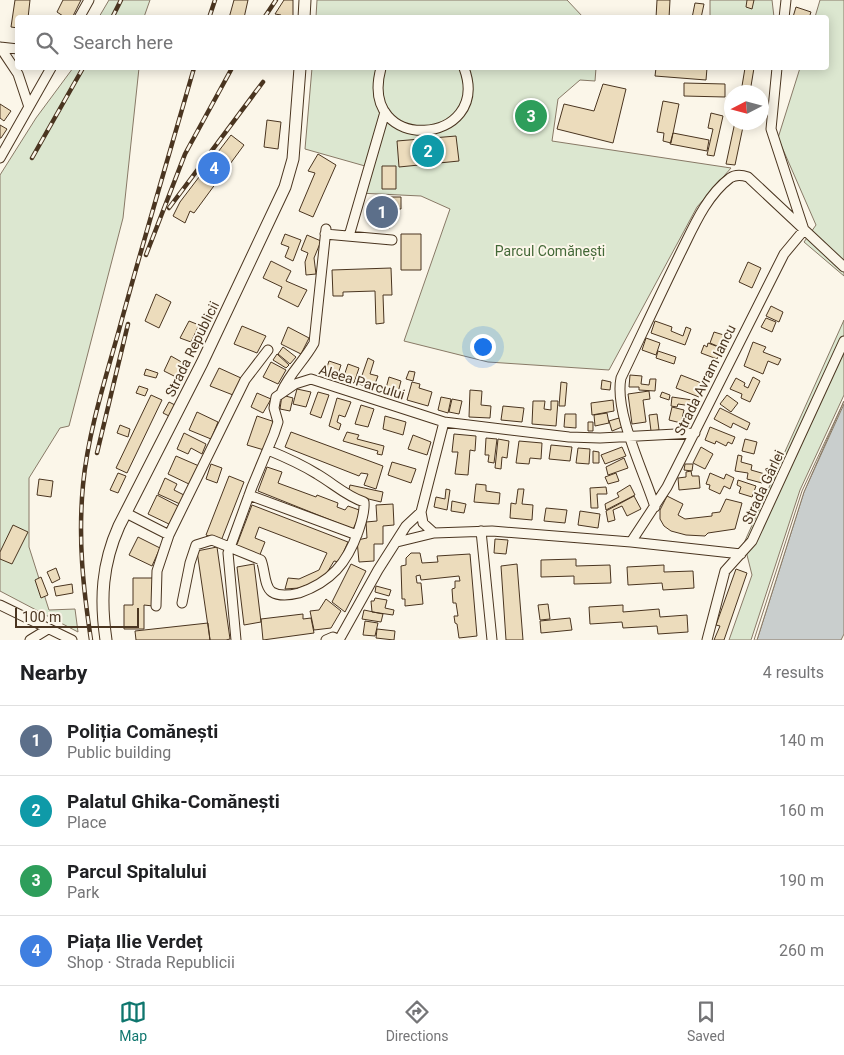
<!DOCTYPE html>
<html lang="en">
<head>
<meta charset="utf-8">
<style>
  body { margin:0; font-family:Roboto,sans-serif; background:#f6f6f6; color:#202124 }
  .compass { position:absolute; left:724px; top:85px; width:45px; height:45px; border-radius:50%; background:#fff; box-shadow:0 2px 12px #0003; rotate:264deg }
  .scale { position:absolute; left:15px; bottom:12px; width:124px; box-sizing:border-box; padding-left:5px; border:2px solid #4a3520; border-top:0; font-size:14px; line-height:18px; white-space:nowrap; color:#4a3520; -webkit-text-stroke:4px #fbf6e9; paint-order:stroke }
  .you { position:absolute; left:482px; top:346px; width:18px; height:18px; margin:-12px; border:4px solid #fff; border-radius:50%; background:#1a73e8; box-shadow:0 0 0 8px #1a73e833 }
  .badge { display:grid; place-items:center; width:32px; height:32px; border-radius:50%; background:#0f766e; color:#fff; font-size:16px; font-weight:700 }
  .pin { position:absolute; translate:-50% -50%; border:2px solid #fff; box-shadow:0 1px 5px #0006 }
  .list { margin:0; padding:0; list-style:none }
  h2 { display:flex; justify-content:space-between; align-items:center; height:65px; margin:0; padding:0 20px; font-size:21px }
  h2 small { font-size:16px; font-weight:400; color:#757577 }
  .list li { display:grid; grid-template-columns:32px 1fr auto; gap:15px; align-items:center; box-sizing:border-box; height:70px; padding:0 20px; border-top:1px solid #e0e0e0 }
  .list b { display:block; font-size:19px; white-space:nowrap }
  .list p { margin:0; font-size:16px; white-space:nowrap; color:#757577 }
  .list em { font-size:16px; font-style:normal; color:#757577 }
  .icon { flex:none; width:28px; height:28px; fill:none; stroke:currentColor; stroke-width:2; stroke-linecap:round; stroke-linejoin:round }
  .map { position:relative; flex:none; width:844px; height:640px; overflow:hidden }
  .search { position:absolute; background:#fff; box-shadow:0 2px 12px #0003; left:15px; right:15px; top:15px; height:55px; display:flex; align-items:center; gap:12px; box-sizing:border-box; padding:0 18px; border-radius:5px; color:#757577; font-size:19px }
  .sheet { height:345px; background:#fff }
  nav { display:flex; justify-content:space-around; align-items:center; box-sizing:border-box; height:70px; border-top:1px solid #e0e0e0; background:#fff; font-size:14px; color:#757577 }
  nav a { display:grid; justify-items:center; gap:2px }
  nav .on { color:#0f766e }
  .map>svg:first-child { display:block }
  .green { fill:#dce7d0; stroke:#887966 }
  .water { fill:#c9cecd; stroke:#887966 }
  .pier { fill:#fbf6e9; stroke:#887966 }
  .building { fill:#ecdcbc; stroke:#4a3520 }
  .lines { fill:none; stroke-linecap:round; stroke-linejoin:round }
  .minor-casing { stroke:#4a3520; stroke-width:11 }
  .major-casing { stroke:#4a3520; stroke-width:13 }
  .minor { stroke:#fbf6e9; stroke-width:9 }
  .major { stroke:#fbf6e9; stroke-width:11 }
  .rail-casing { stroke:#4a3520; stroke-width:4.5 }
  .rail { stroke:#fbf6e9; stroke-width:2.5; stroke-dasharray:8; stroke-linecap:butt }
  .labels { text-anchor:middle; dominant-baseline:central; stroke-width:4; stroke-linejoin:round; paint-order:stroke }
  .park-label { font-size:14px; fill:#436837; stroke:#fbf6e9 }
  .street-label { font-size:14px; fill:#4a3520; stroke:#fbf6e9 }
</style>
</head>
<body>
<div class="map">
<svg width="844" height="640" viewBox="0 0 844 640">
  <rect width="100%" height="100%" fill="#fbf6e9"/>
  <path class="green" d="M109,0H150L144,17H99Z
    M317,0H567L583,17H316Z
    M710,0H772L774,17L710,18Z
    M820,0H844V276L804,242L816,225L778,138L800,68H826V18L815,17Z
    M73,68H139L123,218L69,426L60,428L29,478V547L49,610L75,609L78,632L0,591V175L36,118Z
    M312,68H596L595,81L580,80L558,99L552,141L731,168L697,207L609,370L488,362L404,341L450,209L421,196L358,193L365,166L305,149Z
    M844,320V395L800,490L751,640H729L752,575L744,543Z"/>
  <path class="water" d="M844,404V634L841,640H757L804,492Z"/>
  <path class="pier" d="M844,401L804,492L757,640H754L802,491Z"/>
  <path class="building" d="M15,0H30L28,18H18V28L11,27Z
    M63,0H81L72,18H66L57,12Z
    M234,0H248L244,18H229Z
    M284,0H293V18H280L281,15L275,14Z
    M657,0H670L669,18H656Z
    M747,0H754L752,9L746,7Z
    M695,3L704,4L701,18H692Z
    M796,7L811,12L809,18L793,17Z
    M656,68H707L706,80L655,76Z
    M745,68H754L750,92H741Z
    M684,83L725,84V97L684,96Z
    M603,84L626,89L613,143L557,129L564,104L594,111Z
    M663,101L679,104L671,143L663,141L664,133L657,132Z
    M0,104L11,111L4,121L0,118Z
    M711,113L723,116L714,156L707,155L713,129L708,128Z
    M267,120L281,122L278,149L264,147Z
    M735,122H744L735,165L726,164Z
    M0,125L7,129L1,138H0Z
    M673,133L709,140L707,151L670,144Z
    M231,135L244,145L194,213L190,211L185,223L173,216L180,202Z
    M456,136L459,161L399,167L397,141Z
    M318,154L336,165L313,217L299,211L315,173L308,171Z
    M382,166H396V189H382Z
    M378,197H401V209H391L390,228H378Z
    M285,234L301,240L293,261L285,257L289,247L281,244Z
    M401,234H421V270H401Z
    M307,235L321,241L314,258L316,274L306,275L305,262L308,253L301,250Z
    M271,261L291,271L286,281L307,290L298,307L278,297L282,287L263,278Z
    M748,262L761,268L752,288L739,282Z
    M391,268L392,295H383L384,323L376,324L375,291L343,292V296H333L332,270Z
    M156,294L171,302L159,328L145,321Z
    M771,306L783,312L779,322L766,316Z
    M766,318L776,322L772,332L761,327Z
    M189,321L199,325L191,342L180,338Z
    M655,321L672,327L671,331L683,336L686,327L691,329L685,345L651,333Z
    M242,326L266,336L257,353L234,344Z
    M288,327L309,338L301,354L281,344Z
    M714,332L727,336L722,348L710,343Z
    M646,338L660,343L656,355L642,350Z
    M753,342L766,347L763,352L781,359L778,365L768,361L763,374L744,366Z
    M708,343L721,348L717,359L701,353L704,345L707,347Z
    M283,347L296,357L290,364L278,354Z
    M658,351L676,357L674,364L656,358Z
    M277,354L289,365L286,368L273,360Z
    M171,356L185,364L178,378L164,371Z
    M368,358L374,361L370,374L378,376L373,389L359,384Z
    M329,361L341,365L337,377L325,373Z
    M271,362L286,370L278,384L263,377Z
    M348,364L359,368L354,383L343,379Z
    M219,368L241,378L233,395L210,386Z
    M146,369L158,373L156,378L144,375Z
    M409,371L415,372L413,381L406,379Z
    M630,375L642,376L641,384L649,385L650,379H656L655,391L639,390V387H629Z
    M681,375L704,384L699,397L676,388Z
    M389,377L401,381L397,396L385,392Z
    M753,377L760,381L750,402L741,398L742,394L730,389L736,378L745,383L744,386L748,388Z
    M602,380L611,382L610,390L601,389Z
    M412,382L420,384L419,388L432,392L428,406L407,400Z
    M561,382L567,383L565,406H559Z
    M139,386L148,389L145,396L136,393Z
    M297,389L311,392L306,407L293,404Z
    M470,390L482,391L481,405L491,406L490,418L469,417Z
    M649,391L650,399L643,400L646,422L632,424L628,394Z
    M318,392L329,395L321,418L310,414Z
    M662,392L670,395L669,400L660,397Z
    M257,393L271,399L263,413L251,407Z
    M151,395L162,400L127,473L116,468Z
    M282,395L293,398L290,411L280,409Z
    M727,395L738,403L731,412L720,404Z
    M441,397L451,399L448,413L438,410Z
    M672,397L699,401L698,407L678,404L677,407L671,406Z
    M337,398L351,402L345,417L339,415L337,422L341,424L339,430L329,426Z
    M452,399L462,401L459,414L449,412Z
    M613,400L614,411L592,415L591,403Z
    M533,401H545L544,409L551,410V401H558L556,426L532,424Z
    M169,402L175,405L169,416L163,413Z
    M361,405L374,409L368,427L355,424Z
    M503,406L524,408L522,422L501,420Z
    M672,407L684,410L681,423L669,420Z
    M720,408L750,423L747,430L733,423L731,428L714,419Z
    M197,412L218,422L211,439L189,430Z
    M607,413L609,423L595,426L594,415Z
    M565,414H576V428L564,427Z
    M657,414L659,430L651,431L649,415Z
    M257,416L275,422L264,450L247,445Z
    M385,416L406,422L403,435L383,429Z
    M619,418L622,427L612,431L609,421Z
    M588,422H593V431H588Z
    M120,425L130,429L128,437L117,433Z
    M710,427L735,437L732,444L728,442L726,446L716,441L715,444L705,440Z
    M291,432L383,466L376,489L364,485L368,474L361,473L359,476L285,447Z
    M347,432L359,435L357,439L384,446L382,455L377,454L378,451L343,441Z
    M184,433L206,444L202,454L191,448L188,454L177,449Z
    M454,434L476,436L475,451L470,450L468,475L455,474L458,452H452Z
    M413,435L431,442L427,455L408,449Z
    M486,438L497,439L494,463L488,462L489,455H485Z
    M498,439L509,441L507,458L502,457L501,469L495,468Z
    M745,439L757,442L754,454L742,451Z
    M519,441L542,443L541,459L530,458L529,464L516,463Z
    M551,445L572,447L570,461L549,459Z
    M622,447L626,456L605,464L601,455Z
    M701,447L713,454L705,469L693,463Z
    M578,448L590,449L589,464L576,463Z
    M593,451L599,452V463H593Z
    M738,455L742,456L741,462L752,465L751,470L765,474L762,483L747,479L748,473L735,471Z
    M176,456L199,466L191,485L168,474Z
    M624,458L628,468L608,475L606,467Z
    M392,462L416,469L411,483L388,475Z
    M211,464L222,468L217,483L206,479Z
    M685,464H693L692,471L684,470Z
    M267,467L282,472L278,483L316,497L317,495L338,503L337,507L345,510L348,506L362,511L353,529L258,491Z
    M691,471L692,476H699L700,488L679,490L678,478L686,477V472Z
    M118,473L126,476L118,493L110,490Z
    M616,473L619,481L608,484L605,477Z
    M710,473L724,479L726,474L734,478L730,489L724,486L720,494L709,489L710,485L706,484Z
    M229,476L244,482L221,541L206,535Z
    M165,478L177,484L174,490L184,495L180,504L158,494Z
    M39,479L53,481L51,497L37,495Z
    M738,480L756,486L752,497L739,493L741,487L737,485Z
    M476,484L486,485V491L500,493L499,504L474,502Z
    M350,485L383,492L381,502L348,494Z
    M630,485L635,495L606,510L605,504L619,497L617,493Z
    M606,487L607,494H597L598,508H591L590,488Z
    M446,489L450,490L447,510L434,507L436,497L445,499Z
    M518,489H524L522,504L533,505L532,520L510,518L511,503L516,504Z
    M157,495L180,507L171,525L148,514Z
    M634,496L641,509L627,516L622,506L613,510L615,520L608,522L606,511Z
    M667,496L683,504L678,515L685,519L712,516V513L720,512L726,499L742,503L735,529L708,533L705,536L686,535L671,531L664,526L660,519V510Z
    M452,501L466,504L464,513L451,511Z
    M393,504L394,525L383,526V544H374V561L359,562L357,540L367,538L366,522L377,521L376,505Z
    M252,505L348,542L339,562L334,561L325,576L315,582L299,588L285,589L288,578L299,579L319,570L327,553L259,527L255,538L265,542L259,557L236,547Z
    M546,508L567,510L565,523L544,521Z
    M580,511L600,514L598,528L578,525Z
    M13,525L28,532L12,564L0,559V552Z
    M138,537L160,548L152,566L129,555Z
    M495,539L508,540L506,554L494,553Z
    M217,547L230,639L226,640H210L197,551Z
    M411,553H420L422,563L438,562L437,556L470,554L477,636L459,638L457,624L455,623L454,616H458L456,603H453L452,589L455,588V581H460L459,576L421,580L420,575L416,576L417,583H421L423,604L405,606V599H402L401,566L406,565V558Z
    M576,559V566L610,565L611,583L574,584V576L541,577V560Z
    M254,564L261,622L244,625L237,567Z
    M351,564L366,571L345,612L332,602Z
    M517,564L523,640H506L501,566Z
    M664,565V572L693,571L694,588L663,590L662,583L628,585L627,567Z
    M56,568L60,579L52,583L47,572Z
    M736,569L747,573L724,640H714L720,626L716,625Z
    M41,577L48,595L41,598L35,580Z
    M133,578H153V606L144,605V629H124V605H133Z
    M72,584L73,593L56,596L54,587Z
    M376,586L391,590L389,596L375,592Z
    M375,598L387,600L385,608L394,610L393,615L372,612L371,601H374Z
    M326,599L341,611L331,628L314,630L310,611L319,610Z
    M548,604L550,619L540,620L538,605Z
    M623,605V612L659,609L660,617L687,615L688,632L658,634L657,626L623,628L622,622L590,624L589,607Z
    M364,610L383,614L381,622L362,619Z
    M303,614V619L311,618L314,633L263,640L261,619Z
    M570,618L572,630L541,633L540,621Z
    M365,621L378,623L375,636L363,635Z
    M208,623L210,640H136L135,631Z
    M377,629L395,631L394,640L376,638Z"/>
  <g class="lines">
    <defs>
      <path id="minor" d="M79,18L89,0
        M784,18L786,0
        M0,47L18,74L29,107
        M0,47L18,49
        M381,68C357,156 493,146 464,68
        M0,158L51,68
        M325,234L392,240
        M349,236L385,112
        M282,391C290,373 304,361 314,343L326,229
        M249,495L357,535
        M655,507C644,472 614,412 621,378C641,336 660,295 680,254C693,228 706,196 730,178C736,174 742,175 748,177L844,267
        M126,513L169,535
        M481,531L492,640
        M434,533L423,523L421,512L444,422
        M397,542L434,533L492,531L631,542L741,554
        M631,542L667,487L784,254L804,230L771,129L777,68
        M182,603L190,563L196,545L212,540L261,560C265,569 264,587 272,592C280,597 291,595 299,593C331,582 347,563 358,532C361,523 365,513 364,502C346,496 334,484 317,474C301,464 285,457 268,450
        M0,605L72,640
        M156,606L157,571L169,535L245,380L268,350
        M30,640L48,629
        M236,640L228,553L252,487L274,434L278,422L274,408L276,397L295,384L311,379L444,422L569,437L600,438L695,433
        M326,640L333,637L339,640
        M339,640L378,570L406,526L421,512
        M707,640L725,571L752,541L844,341"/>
      <path id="major" d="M304,18L305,0
        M106,640C100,599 102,564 119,526L202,363L285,187L293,159L300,68"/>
    </defs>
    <use href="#minor" class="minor-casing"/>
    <use href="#major" class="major-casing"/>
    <use href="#minor" class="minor"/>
    <use href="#major" class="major"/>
    <defs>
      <path id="rail" d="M112,18L121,0
        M209,18L215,0
        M264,18L276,0
        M32,158L83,68
        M169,208L263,82
        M146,255L185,154L232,68
        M97,453L128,324
        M91,640C83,587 78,539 83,485C88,433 105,380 119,330C143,242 169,155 194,68"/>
    </defs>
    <use href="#rail" class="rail-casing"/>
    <use href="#rail" class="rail"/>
  </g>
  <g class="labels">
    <g class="park-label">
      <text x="550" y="251">Parcul Comănești</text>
    </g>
    <g class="street-label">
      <text transform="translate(192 349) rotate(-64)">Strada Republicii</text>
      <text transform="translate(705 380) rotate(-64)">Strada Avram Iancu</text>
      <text transform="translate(362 382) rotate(17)">Aleea Parcului</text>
      <text transform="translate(763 487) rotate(-65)">Strada Gârlei</text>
    </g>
  </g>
</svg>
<svg class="compass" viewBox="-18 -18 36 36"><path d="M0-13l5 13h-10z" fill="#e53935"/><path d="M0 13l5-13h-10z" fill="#757577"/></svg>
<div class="scale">100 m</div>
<div class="you"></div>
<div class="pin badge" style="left:382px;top:212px;background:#5c6f8a">1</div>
<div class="pin badge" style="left:428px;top:151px;background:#0f9aa8">2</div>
<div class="pin badge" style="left:531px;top:116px;background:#2e9e5b">3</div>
<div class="pin badge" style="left:214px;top:168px;background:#3f7fe0">4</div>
<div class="search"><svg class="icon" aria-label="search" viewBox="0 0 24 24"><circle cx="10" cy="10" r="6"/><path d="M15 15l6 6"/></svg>Search here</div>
</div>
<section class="sheet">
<h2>Nearby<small>4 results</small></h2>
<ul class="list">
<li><span class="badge" style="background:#5c6f8a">1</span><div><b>Poliția Comănești</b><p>Public building</p></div><em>140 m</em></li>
<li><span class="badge" style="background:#0f9aa8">2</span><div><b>Palatul Ghika-Comănești</b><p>Place</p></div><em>160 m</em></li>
<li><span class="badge" style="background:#2e9e5b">3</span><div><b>Parcul Spitalului</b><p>Park</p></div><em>190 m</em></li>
<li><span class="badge" style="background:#3f7fe0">4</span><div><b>Piața Ilie Verdeț</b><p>Shop · Strada Republicii</p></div><em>260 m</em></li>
</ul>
</section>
<nav>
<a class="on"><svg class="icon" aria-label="map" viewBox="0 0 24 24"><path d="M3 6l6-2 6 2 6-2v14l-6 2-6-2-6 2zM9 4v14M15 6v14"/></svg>Map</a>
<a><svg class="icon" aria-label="directions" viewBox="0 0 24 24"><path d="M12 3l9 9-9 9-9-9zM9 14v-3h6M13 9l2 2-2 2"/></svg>Directions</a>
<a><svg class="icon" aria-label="saved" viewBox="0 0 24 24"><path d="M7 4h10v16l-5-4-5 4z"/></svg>Saved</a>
</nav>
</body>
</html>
